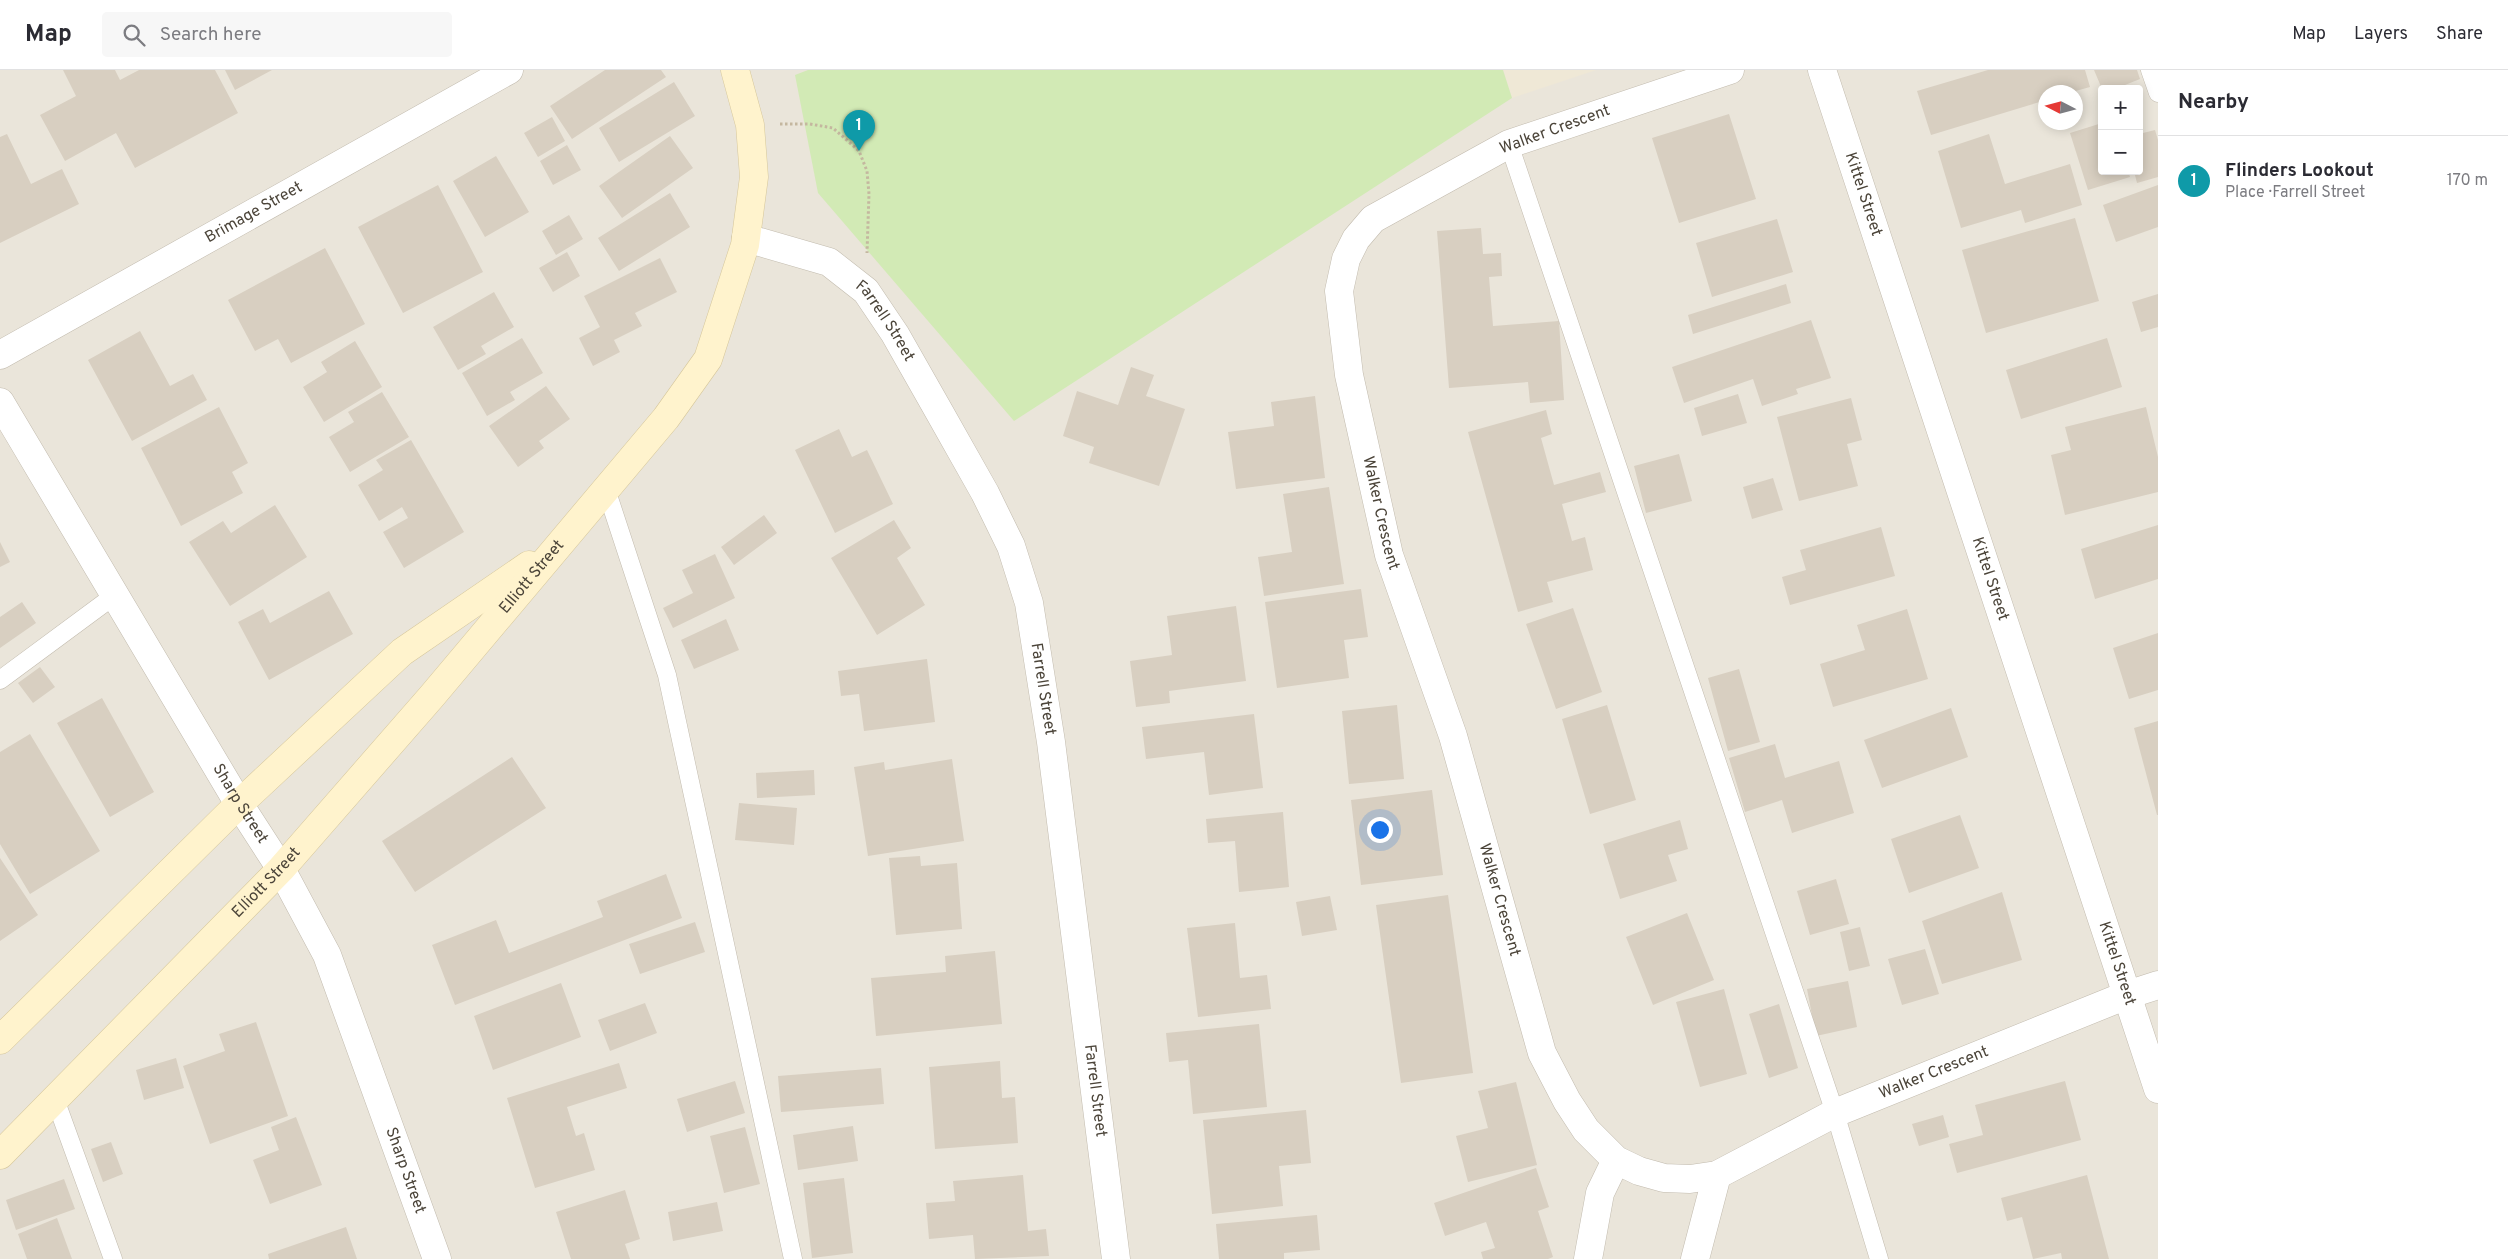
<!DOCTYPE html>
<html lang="en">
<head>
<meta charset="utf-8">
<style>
  body { margin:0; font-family:Overpass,sans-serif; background:#f7f7f7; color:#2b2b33 }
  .controls { position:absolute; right:15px; top:15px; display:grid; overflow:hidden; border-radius:5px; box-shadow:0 2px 12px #0003 }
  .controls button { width:45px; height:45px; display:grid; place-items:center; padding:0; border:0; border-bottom:1px solid #e1e1e2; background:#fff; color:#2b2b33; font:25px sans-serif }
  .compass { position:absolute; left:2038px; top:15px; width:45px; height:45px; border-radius:50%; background:#fff; box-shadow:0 2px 12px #0003; rotate:276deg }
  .you { position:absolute; left:1379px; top:759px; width:18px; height:18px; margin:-12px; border:4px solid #fff; border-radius:50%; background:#1a73e8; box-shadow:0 0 0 8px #1a73e833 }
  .badge { display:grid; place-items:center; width:32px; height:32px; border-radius:50%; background:#fc3f1d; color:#fff; font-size:16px; font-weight:700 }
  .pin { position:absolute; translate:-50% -41px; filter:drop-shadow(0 1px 2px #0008) }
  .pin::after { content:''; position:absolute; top:26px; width:18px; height:15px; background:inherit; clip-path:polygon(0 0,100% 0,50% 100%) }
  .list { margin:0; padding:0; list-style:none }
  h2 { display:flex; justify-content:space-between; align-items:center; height:65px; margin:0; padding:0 20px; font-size:21px }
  h2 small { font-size:16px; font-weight:400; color:#7c7c81 }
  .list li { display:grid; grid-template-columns:32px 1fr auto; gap:15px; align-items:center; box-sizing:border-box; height:90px; padding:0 20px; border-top:1px solid #e1e1e2 }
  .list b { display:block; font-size:19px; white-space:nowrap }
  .list p { margin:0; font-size:16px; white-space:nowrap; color:#7c7c81 }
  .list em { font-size:16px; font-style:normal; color:#7c7c81 }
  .icon { flex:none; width:28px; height:28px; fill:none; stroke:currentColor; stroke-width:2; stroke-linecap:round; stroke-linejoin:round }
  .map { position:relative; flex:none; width:2158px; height:1189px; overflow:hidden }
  header { display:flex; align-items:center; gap:30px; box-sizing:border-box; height:70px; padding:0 25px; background:#fff; border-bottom:1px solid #e1e1e2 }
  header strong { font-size:24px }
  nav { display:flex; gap:28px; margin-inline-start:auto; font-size:18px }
  .search { width:350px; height:45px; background:#f7f7f7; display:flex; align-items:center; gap:12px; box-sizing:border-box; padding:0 18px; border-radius:5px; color:#7c7c81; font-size:19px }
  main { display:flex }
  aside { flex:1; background:#fff }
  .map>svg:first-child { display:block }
  .residential { fill:#eae5da; fill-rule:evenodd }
  .education { fill:#efe8d6 }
  .green { fill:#d2eab5 }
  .building { fill:#d8cfc1 }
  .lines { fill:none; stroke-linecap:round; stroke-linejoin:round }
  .service-casing { stroke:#c2bbae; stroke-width:19 }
  .minor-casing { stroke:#c2bbae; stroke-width:29 }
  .secondary-casing { stroke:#d6c79b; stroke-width:29 }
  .path { stroke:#c4b79f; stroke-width:3; stroke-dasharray:2.5 2.5; stroke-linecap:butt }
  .service { stroke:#fff; stroke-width:18 }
  .minor { stroke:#fff; stroke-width:28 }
  .secondary { stroke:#fff3cd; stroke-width:28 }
  .labels { text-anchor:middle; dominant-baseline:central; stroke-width:5; stroke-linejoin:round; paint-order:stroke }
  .street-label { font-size:16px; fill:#4b4439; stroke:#fff }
</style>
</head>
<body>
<header>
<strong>Map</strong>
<div class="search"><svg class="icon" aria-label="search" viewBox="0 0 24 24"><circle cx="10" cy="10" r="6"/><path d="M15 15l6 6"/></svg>Search here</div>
<nav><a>Map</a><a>Layers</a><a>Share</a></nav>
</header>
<main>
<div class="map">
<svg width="2158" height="1189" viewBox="0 0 2158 1189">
  <rect width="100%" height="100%" fill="#f6f3ec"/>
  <path class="residential" d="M0,0H2158V1189H0ZM2102,19H2139V101H2102ZM2046,22H2076V52H2046Z"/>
  <path class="education" d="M1503,0H1596L1512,28Z"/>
  <path class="green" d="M808,0H1503L1512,28L1014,351L818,123L795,5Z"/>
  <path class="building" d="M63,0H115L120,10L139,0H215L238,43L135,98L116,63L65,91L40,45L76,26Z
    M225,0H272L235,20Z
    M605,0H661L666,7L572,69L550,36Z
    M1988,0H2085L2090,17L2072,22H2046V30L1931,65L1917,21Z
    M2094,0H2137L2140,9L2115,19H2102Z
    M674,12L695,46L619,92L599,58Z
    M1729,44L1756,129L1679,153L1652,68Z
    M552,47L565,71L538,87L524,63Z
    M2102,53V101H2128L2130,107L2088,120L2070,63Z
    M2155,60L2158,70V107L2137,113L2134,101H2139V64Z
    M7,64L31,114L62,99L79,134L0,173V67Z
    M1989,64L2005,114L2070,94L2082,135L2025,153L2021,140L1961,158L1938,81Z
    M670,66L693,98L622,148L599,116Z
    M567,75L581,100L553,115L540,91Z
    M496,86L529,142L485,167L453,111Z
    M438,115L483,202L403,243L358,157Z
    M2158,115V157L2116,172L2103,135Z
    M670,123L690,157L619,201L598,168Z
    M569,145L583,169L556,185L542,161Z
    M2075,148L2099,231L1986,263L1962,180Z
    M1777,149L1793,202L1712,227L1696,173Z
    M1481,158L1483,184L1501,183L1502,206L1489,207L1493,256L1559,251L1564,330L1530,333L1528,312L1449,318L1437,161Z
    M325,178L365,254L291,293L278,269L255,281L228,230Z
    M567,182L580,206L553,222L539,198Z
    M660,188L677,222L635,243L642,256L614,270L620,282L593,296L579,268L600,257L584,226Z
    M1786,214L1791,233L1693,264L1688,245Z
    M494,222L514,257L481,276L486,284L458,300L433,257Z
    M2158,224V257L2141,262L2132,232Z
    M1811,250L1831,308L1796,319L1798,324L1762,336L1753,309L1684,333L1672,297Z
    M140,261L170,316L193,304L207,330L132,371L88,290Z
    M522,268L543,303L510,322L515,330L487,346L462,303Z
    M2107,268L2122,317L2021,349L2006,300Z
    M355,271L382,317L324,352L303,317L327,302L321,292Z
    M1131,297L1154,305L1146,326L1185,339L1159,416L1089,393L1094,377L1063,366L1077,321L1118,335Z
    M546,316L570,349L539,371L544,378L518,397L489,356Z
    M382,322L409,367L350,402L329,367L354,352L348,342Z
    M1738,324L1747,353L1702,366L1694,338Z
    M1315,326L1325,408L1236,419L1228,362L1274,356L1271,332Z
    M1851,328L1862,370L1847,374L1858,416L1799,431L1777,347Z
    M219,337L248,393L232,402L243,423L181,456L141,378Z
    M2146,337L2158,387V422L2065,445L2051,385L2071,380L2065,357Z
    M1546,340L1552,364L1541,368L1554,415L1600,402L1606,422L1562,434L1572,471L1585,467L1593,500L1547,512L1553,532L1518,542L1468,362Z
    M839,359L852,387L867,380L893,434L835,463L795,380Z
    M411,370L464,462L404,498L383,462L408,448L402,437L379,451L358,415L383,400L376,390Z
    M1679,384L1692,431L1646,443L1634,396Z
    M1773,408L1783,440L1752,449L1743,417Z
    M1329,417L1344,514L1264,526L1258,487L1292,482L1283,424Z
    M275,435L307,487L230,536L189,472L223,451L231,463Z
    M764,445L777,463L734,495L721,477Z
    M894,450L911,478L897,488L925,535L877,565L831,488Z
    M2158,455V509L2095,529L2081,479Z
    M1881,457L1895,506L1790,535L1782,507L1806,500L1800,480Z
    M0,472L10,492L0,497Z
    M715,484L735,528L673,558L663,538L693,523L682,500Z
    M1361,519L1368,567L1344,570L1349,608L1277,618L1265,532Z
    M329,521L353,564L269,610L238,552L263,539L270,553Z
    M22,532L36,553L0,578V547Z
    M1236,536L1246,611L1169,621L1170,633L1136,637L1130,591L1172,585L1167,546Z
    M1573,538L1602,622L1556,639L1526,554Z
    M1907,539L1928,609L1833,637L1820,594L1865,580L1857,555Z
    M726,549L739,580L694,599L681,570Z
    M2158,563V620L2129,629L2113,578Z
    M927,589L935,652L864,661L859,624L841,626L838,601Z
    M40,597L55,617L33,633L18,613Z
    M1739,599L1760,672L1728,681L1708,608Z
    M102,628L154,722L110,747L57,653Z
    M1397,635L1404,709L1349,714L1342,641Z
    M1607,635L1636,730L1590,744L1562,649Z
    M1951,638L1968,687L1882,718L1864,670Z
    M1254,644L1263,718L1209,725L1204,682L1146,689L1142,657Z
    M2158,651V745H2157L2134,658Z
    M30,664L100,781L30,824L0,774V682Z
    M1775,674L1785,708L1839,691L1854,743L1792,763L1782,730L1745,742L1729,688Z
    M512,687L546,738L415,822L382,771Z
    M952,689L964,771L868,786L854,697L884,692L885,700Z
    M814,700L815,725L757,728L756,703Z
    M1432,720L1443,805L1361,815L1351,730Z
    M739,733L797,738L794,775L735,770Z
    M1283,742L1289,817L1239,822L1235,771L1208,773L1206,749Z
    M1960,745L1979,798L1909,823L1891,769Z
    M1680,750L1688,779L1668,785L1677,811L1620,829L1603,774Z
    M920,786L921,796L957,793L962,859L896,865L889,788Z
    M0,788L38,845L0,871Z
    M666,804L682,848L455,935L432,875L496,850L509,883L603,847L597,831Z
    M1836,809L1849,854L1810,865L1797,821Z
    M2002,822L2022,890L1942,914L1922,851Z
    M1448,825L1473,1003L1401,1013L1376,835Z
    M1330,826L1337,860L1302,866L1296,832Z
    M1687,843L1714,910L1653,935L1626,867Z
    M695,852L705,882L640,904L629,874Z
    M1235,853L1240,908L1267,905L1271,939L1198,947L1187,858Z
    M1860,857L1870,896L1849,901L1840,862Z
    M1925,879L1939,924L1902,935L1888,889Z
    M995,881L1002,954L876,966L871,908L946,902L945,886Z
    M1848,911L1857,957L1816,966L1807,919Z
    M561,913L581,967L493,1000L474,946Z
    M1724,919L1747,1004L1700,1017L1676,932Z
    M645,933L657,963L610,981L598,950Z
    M1779,934L1798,998L1769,1008L1749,944Z
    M256,952L288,1046L210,1074L183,996L225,981L219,964Z
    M1259,954L1267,1037L1193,1044L1188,990L1169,992L1166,963Z
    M176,988L184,1018L144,1030L136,1000Z
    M1000,991L1002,1028L1015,1027L1018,1073L935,1079L929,997Z
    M619,993L627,1018L567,1037L576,1066L584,1063L595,1100L535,1118L507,1028Z
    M881,998L884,1034L781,1042L778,1006Z
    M735,1011L745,1043L687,1062L677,1029Z
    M2065,1011L2081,1070L1957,1103L1949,1074L1983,1065L1975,1035Z
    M1516,1012L1537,1095L1468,1112L1456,1066L1488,1058L1478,1021Z
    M1306,1040L1311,1093L1279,1096L1283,1136L1212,1144L1203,1050Z
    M1943,1045L1949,1067L1919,1076L1912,1054Z
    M296,1047L322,1115L270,1134L253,1090L279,1080L271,1057Z
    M853,1056L858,1091L798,1100L793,1065Z
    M745,1057L760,1114L724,1123L710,1066Z
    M111,1072L123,1104L103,1112L91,1079Z
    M1536,1098L1549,1137L1538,1141L1553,1187L1548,1189H1483L1481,1182L1495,1178L1486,1152L1445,1166L1434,1133Z
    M1023,1105L1028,1161L1046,1159L1049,1186L975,1189L973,1165L929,1169L926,1133L955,1131L953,1111Z
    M2087,1105L2109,1189H2062L2061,1183L2033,1189L2022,1147L2007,1151L2001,1128Z
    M844,1108L853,1183L812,1188L803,1113Z
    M64,1109L75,1139L16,1160L6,1130Z
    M625,1120L640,1169L625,1174L630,1189H571L556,1142Z
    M717,1132L723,1161L673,1171L668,1142Z
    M1317,1145L1320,1180L1284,1183V1189H1219L1216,1154Z
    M57,1148L72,1189H27L18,1164Z
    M346,1157L357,1189H269L268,1184Z"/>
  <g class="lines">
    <defs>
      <path id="service" d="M2150,0L2158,23
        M1509,74L1835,1043L1879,1189
        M606,419L667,605L793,1189
        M0,610L115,525
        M55,1029L113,1189"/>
      <g id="minor">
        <path id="s1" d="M1730,0L1509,74L1373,149L1356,169L1346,189L1339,221L1349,305L1389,485L1453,666L1542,983L1567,1031L1586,1060L1616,1090L1639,1101L1664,1108L1690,1109L1717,1105L1835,1043L2127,925L2158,915"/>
        <path id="s2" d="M1822,0L2158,1019"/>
        <path id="s3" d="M746,168L829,192L866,221L895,264L941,345L985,423L1011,476L1029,533L1051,672L1116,1189"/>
        <path id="s4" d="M0,285L509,0"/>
        <path id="s5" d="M0,332L239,734L281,799L327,885L437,1189"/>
        <path d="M1588,1189L1600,1123L1616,1090"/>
        <path d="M1695,1189L1717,1105"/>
      </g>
      <g id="secondary">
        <path d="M0,970L239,734L402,582L529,495"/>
        <path id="s6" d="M0,1085L281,799L432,626L666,348L708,289L745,175L754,107L750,55L735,0"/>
      </g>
    </defs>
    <use href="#service" class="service-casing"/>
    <use href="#minor" class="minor-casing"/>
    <use href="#secondary" class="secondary-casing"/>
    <path class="path" d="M780,54H810L833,58L859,81L867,101L869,124L867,183"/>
    <use href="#service" class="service"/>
    <use href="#minor" class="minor"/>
    <use href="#secondary" class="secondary"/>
  </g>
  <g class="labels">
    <g class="street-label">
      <text transform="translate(1555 60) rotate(-20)">Walker Crescent</text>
      <text stroke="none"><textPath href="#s2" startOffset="131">Kittel Street</textPath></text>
      <text stroke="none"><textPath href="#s4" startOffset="291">Brimage Street</textPath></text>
      <text stroke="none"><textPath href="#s3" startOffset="169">Farrell Street</textPath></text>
      <text stroke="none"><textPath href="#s1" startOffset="696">Walker Crescent</textPath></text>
      <text stroke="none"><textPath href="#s2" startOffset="536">Kittel Street</textPath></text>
      <text stroke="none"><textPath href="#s6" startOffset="786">Elliott Street</textPath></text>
      <text stroke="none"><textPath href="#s3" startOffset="574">Farrell Street</textPath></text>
      <text stroke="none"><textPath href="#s5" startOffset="468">Sharp Street</textPath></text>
      <text stroke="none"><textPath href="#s6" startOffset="381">Elliott Street</textPath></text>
      <text stroke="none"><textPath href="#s1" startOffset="1101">Walker Crescent</textPath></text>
      <text stroke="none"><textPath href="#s2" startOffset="941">Kittel Street</textPath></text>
      <text stroke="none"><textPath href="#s1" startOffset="1736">Walker Crescent</textPath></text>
      <text stroke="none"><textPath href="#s3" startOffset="979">Farrell Street</textPath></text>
      <text stroke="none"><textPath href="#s5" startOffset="872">Sharp Street</textPath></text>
    </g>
  </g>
</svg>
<div class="controls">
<button>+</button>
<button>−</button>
</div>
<svg class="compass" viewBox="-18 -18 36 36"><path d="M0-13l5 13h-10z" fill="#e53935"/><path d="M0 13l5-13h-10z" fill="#7c7c81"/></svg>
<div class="you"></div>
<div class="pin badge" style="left:859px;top:81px;background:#0f9aa8">1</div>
</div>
<aside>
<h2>Nearby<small></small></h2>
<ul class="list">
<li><span class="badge" style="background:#0f9aa8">1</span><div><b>Flinders Lookout</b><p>Place · Farrell Street</p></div><em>170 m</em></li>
</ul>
</aside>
</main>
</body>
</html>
